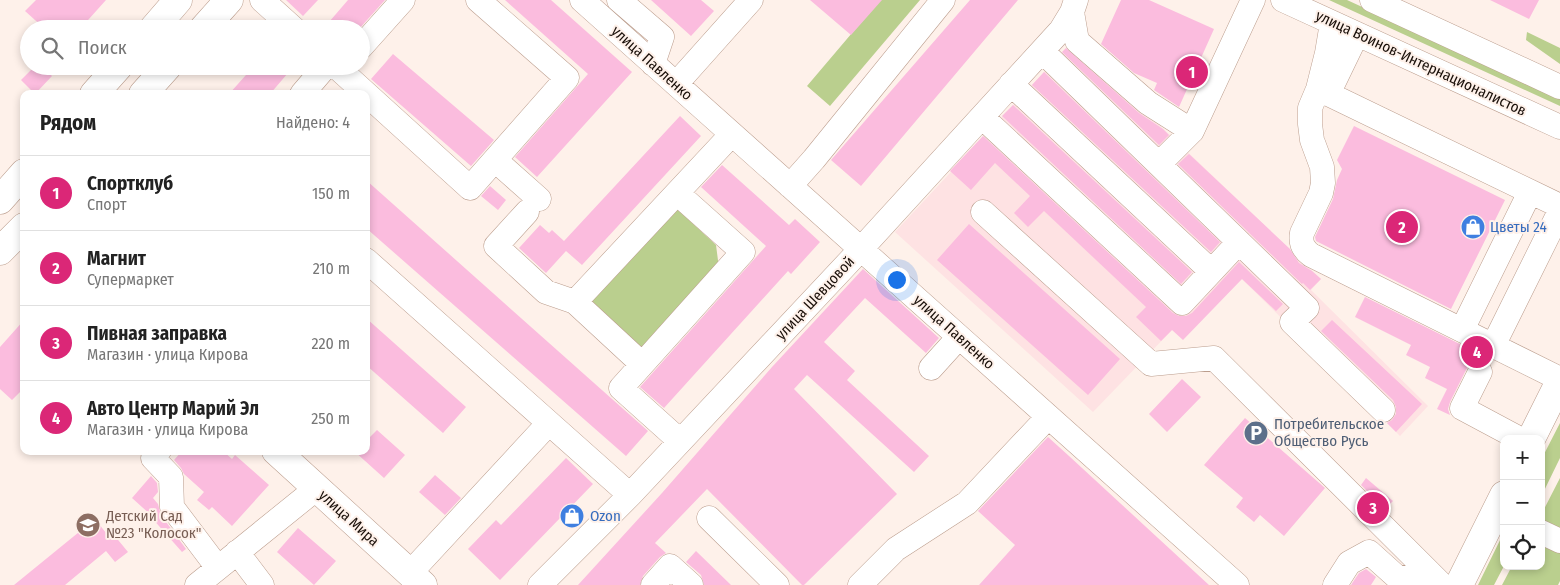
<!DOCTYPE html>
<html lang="ru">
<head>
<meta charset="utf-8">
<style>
  body { margin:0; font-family:"Fira Sans Condensed",sans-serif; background:#f6f6f6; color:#222 }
  .controls { position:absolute; right:15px; bottom:15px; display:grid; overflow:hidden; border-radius:10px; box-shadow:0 2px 8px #0003 }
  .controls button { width:45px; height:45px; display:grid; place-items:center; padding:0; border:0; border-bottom:1px solid #e0e0e0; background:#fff; color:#222; font:25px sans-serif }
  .you { position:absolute; left:896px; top:279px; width:18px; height:18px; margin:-12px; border:4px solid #fff; border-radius:50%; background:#1a73e8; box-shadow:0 0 0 8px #1a73e833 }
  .badge { display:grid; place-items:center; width:32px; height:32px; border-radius:50%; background:#db2777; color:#fff; font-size:16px; font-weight:700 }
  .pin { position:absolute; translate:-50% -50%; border:2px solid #fff; box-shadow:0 1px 5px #0006 }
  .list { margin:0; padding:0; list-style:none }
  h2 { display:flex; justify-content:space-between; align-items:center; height:65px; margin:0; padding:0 20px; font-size:21px }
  h2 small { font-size:16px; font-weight:400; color:#767676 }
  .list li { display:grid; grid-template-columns:32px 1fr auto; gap:15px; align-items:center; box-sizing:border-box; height:75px; padding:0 20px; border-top:1px solid #e0e0e0 }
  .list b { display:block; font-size:19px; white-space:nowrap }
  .list p { margin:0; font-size:16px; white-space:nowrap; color:#767676 }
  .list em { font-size:16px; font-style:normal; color:#767676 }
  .icon { flex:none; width:28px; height:28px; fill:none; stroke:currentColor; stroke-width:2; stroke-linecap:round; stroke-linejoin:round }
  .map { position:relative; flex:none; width:1560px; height:585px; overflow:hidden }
  .search { position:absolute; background:#fff; box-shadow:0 2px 8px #0003; left:20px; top:20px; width:350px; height:55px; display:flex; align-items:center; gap:12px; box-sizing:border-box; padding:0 18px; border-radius:28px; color:#767676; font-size:19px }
  .panel { position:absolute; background:#fff; box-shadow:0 2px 8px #0003; left:20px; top:90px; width:350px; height:365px; border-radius:10px }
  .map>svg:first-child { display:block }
  .industrial { fill:#fee2e3 }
  .green { fill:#bacf8e }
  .building { fill:#fbbcde }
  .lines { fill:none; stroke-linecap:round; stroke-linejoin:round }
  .minor-casing { stroke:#bb9d8d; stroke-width:25 }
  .major-casing { stroke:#bb9d8d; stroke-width:29 }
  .minor { stroke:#fff; stroke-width:24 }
  .major { stroke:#fff; stroke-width:28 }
  .labels { text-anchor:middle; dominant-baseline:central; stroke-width:4; stroke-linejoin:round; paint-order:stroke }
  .street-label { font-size:15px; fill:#190f09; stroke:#fef1ea }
  .shop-label { font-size:15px; fill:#366cbe; stroke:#fef1ea; text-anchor:start }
  .service-label { font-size:15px; fill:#4e5e75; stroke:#fef1ea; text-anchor:start }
  .education-label { font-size:15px; fill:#785e54; stroke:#fef1ea; text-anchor:start }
</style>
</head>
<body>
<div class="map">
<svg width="1560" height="585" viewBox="0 0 1560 585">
  <rect width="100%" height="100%" fill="#fef1ea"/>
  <path class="industrial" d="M1072,42L1321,279L1311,290L1428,406L1400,436L1242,279L1172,330L1093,412L895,232Z"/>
  <path class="green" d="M880,0H920L830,106L807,86Z
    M1329,0H1347L1560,98V106Z
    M1527,32L1560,48V64L1526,40Z
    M676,208L716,245L719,268L641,353L587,304Z
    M1560,423V458L1541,497V460Z
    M1560,478V533L1541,524V515Z
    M1504,532V566L1494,585H1478Z
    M1541,537L1560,547V581L1558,585H1502L1512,566H1541Z"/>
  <path class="building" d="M36,0H106L80,29H45L25,11Z
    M286,0H318L303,16Z
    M348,0H385L359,29H323Z
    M505,0H551L632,72L537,177L515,157L588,74Z
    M651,0H701L714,11L691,36Z
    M810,0H882L851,35Z
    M970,0H1018L861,186L831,160Z
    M1121,0H1149L1214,29L1179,107L1154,90L1157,83L1134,73L1101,44Z
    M1490,0H1539L1529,19Z
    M1066,48L1139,113L1163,129L1169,135L1159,145L1062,52Z
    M393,54L494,140L471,166L371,79Z
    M35,66H42L52,76L35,94L21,80Z
    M254,66H294L270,94H229Z
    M1044,72L1220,242L1211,252L1032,85Z
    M1013,105L1192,272L1181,284L1002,116Z
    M680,116L701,136L582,265L566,251L546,273L519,248L540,225L549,233L552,230L564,241Z
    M1354,126L1505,200L1451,309L1316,241L1315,237L1333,199L1337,180L1342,169L1337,160Z
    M983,136L1173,313L1179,316H1186L1192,313L1239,262L1283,304L1276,311L1242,279L1183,340L1172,330L1161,341L1136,317L1146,307L1044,211L1028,227L1014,213L1030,196L995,163L971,190L950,171Z
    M1189,154L1290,249L1299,263L1312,271L1321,279L1310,290L1303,283L1302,284L1178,164Z
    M722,165L789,225L795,219L820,242L791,274L788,271L664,408L640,387L766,246L701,187Z
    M366,180L648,431L626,456L366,228Z
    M490,186L506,200L498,210L481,196Z
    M969,224L1120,359L1088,395L937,260Z
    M863,269L939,338L926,353L865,298L824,342L855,371L847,380L929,456L914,472L807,375L794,389L897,494L804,585H802L707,489L655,543L666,553L660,557L643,576L640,585H578L662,493L772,367Z
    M1365,297L1482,355L1480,358L1473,360L1468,366L1450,402L1448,409L1450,415L1437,409L1447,389L1425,378L1430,367L1406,355L1411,345L1355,317Z
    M366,318L466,407L443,433L366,365Z
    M24,320V388L12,400L0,389V347Z
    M1332,320L1422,404L1396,432L1387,423L1392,420L1396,414V407L1393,400L1321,331Z
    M1182,379L1201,397L1167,432L1149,414Z
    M1245,418L1325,488L1284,536L1260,515L1254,522L1236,507L1243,498L1204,465Z
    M377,430L405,455L384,478L354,451H366V441Z
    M1048,437L1069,456L1209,585H979L1015,545L978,511Z
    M182,451H223L232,459L235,455L269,485L232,526L212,507L209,510L197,500L204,492L184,474L181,468L174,460Z
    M566,458L593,484L500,580L468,549L496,520L501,525Z
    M435,475L461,498L445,515L419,492Z
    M151,476L157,483L158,492L153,498L158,504L161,515L186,549L182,552L151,517L152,516L132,498Z
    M1366,478L1393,501L1385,509L1361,485Z
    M95,519L110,538L114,535L128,552L115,562L106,551L65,585H14Z
    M298,528L336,561L314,585L277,552Z
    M696,551L731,585H704L701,575L686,562Z
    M1366,569L1376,577L1371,585H1351L1359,573Z"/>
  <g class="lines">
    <defs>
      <path id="minor" d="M262,0L294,29
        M582,0L1237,585
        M619,0L662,37L653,64
        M1283,0L1560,127
        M1372,0L1560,87
        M1072,12L1077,41L1148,103L1192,131
        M1332,23L1327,53L1318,89L1310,108V124L1312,140L1322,167L1323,183L1321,193L1302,233C1300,243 1303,249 1311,255L1560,379
        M361,47L403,0
        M1042,51L1307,308L1292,322L1383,410
        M340,70L470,188L567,78L478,0
        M676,84L751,0
        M1011,84L1211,271
        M1318,89L1560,206
        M302,94L326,66
        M1328,94L1357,34
        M982,117L1182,303L1239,242
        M495,160L539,199
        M1160,163L1192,131L1253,0
        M790,186L814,159L943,0
        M677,193L743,252L621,388L680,441
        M527,212L496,246L546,292L575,302L642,364
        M983,212L1151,364L1214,358L1442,585
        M366,260L630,495
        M575,302L732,134
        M1462,330L1530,192
        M1493,346L1560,211
        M931,368L959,337
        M1480,372L1462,408L1520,439
        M159,451L153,458L171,477L172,507L218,568
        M709,518L777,585
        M1541,532L1560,541
        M237,552L262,585
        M410,573L549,423
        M197,585L317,488
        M540,585L630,495L861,249L1061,30L1072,12L1076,0
        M653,585L670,566L691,585
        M860,585L896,549L967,503L1048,417
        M1335,585L1349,563L1369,552L1399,579L1429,572"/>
      <path id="major" d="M153,29L178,0
        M203,29L229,0
        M94,94L119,66
        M143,94L168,66
        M0,200L24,173
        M0,251L24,227
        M1531,439L1560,381
        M276,451L423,585
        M1459,585L1504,495"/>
    </defs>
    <use href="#minor" class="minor-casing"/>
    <use href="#major" class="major-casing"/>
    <use href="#minor" class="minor"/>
    <use href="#major" class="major"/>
  </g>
  <defs>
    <symbol id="shop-disc" viewBox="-11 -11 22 22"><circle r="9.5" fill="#3f7fe0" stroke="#fef1ea"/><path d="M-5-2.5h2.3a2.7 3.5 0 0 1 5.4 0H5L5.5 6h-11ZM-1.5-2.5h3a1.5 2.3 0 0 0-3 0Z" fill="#fff"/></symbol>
    <symbol id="parking-disc" viewBox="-11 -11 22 22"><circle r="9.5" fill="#5c6f8a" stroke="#fef1ea"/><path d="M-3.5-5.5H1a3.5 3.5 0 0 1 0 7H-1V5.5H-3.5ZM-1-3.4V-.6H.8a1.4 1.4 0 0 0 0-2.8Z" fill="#fff"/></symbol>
    <symbol id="school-disc" viewBox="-11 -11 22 22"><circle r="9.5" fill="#8d6e63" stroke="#fef1ea"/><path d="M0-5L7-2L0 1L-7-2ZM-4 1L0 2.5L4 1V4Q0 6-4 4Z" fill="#fff"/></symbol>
  </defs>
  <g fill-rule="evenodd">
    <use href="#shop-disc" x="1459" y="213" width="28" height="28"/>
    <use href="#parking-disc" x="1242" y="419" width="28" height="28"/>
    <use href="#shop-disc" x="558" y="502" width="28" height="28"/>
    <use href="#school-disc" x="74" y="511" width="28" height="28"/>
  </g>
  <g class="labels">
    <g class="street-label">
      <text transform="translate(652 63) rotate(42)">улица Павленко</text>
      <text transform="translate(1421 63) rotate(25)">улица Воинов-Интернационалистов</text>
      <text transform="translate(815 298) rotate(-47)">улица Шевцовой</text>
      <text transform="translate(954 332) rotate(42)">улица Павленко</text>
      <text transform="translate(349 518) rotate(42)">улица Мира</text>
    </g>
    <g class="shop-label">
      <text x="1490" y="227">Цветы 24</text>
      <text x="590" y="516">Ozon</text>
    </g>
    <g class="service-label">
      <text x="1274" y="424">Потребительское<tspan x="1274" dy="17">Общество Русь</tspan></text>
    </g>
    <g class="education-label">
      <text x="106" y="516">Детский Сад<tspan x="106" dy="17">№23 "Колосок"</tspan></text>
    </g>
  </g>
</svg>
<div class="controls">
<button>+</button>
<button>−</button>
<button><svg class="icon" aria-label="locate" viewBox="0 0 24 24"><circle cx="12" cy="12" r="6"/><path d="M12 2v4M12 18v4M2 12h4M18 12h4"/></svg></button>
</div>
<div class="you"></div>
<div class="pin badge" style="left:1192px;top:72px">1</div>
<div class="pin badge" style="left:1402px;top:227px">2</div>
<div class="pin badge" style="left:1373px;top:508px">3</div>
<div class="pin badge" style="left:1477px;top:352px">4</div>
<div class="search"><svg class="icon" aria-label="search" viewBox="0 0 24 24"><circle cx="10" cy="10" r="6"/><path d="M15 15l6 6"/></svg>Поиск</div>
<section class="panel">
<h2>Рядом<small>Найдено: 4</small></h2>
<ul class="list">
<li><span class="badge">1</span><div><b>Спортклуб</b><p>Спорт</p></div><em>150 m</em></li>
<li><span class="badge">2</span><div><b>Магнит</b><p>Супермаркет</p></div><em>210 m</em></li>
<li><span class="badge">3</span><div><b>Пивная заправка</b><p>Магазин · улица Кирова</p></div><em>220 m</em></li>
<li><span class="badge">4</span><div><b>Авто Центр Марий Эл</b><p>Магазин · улица Кирова</p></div><em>250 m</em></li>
</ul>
</section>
</div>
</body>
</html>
